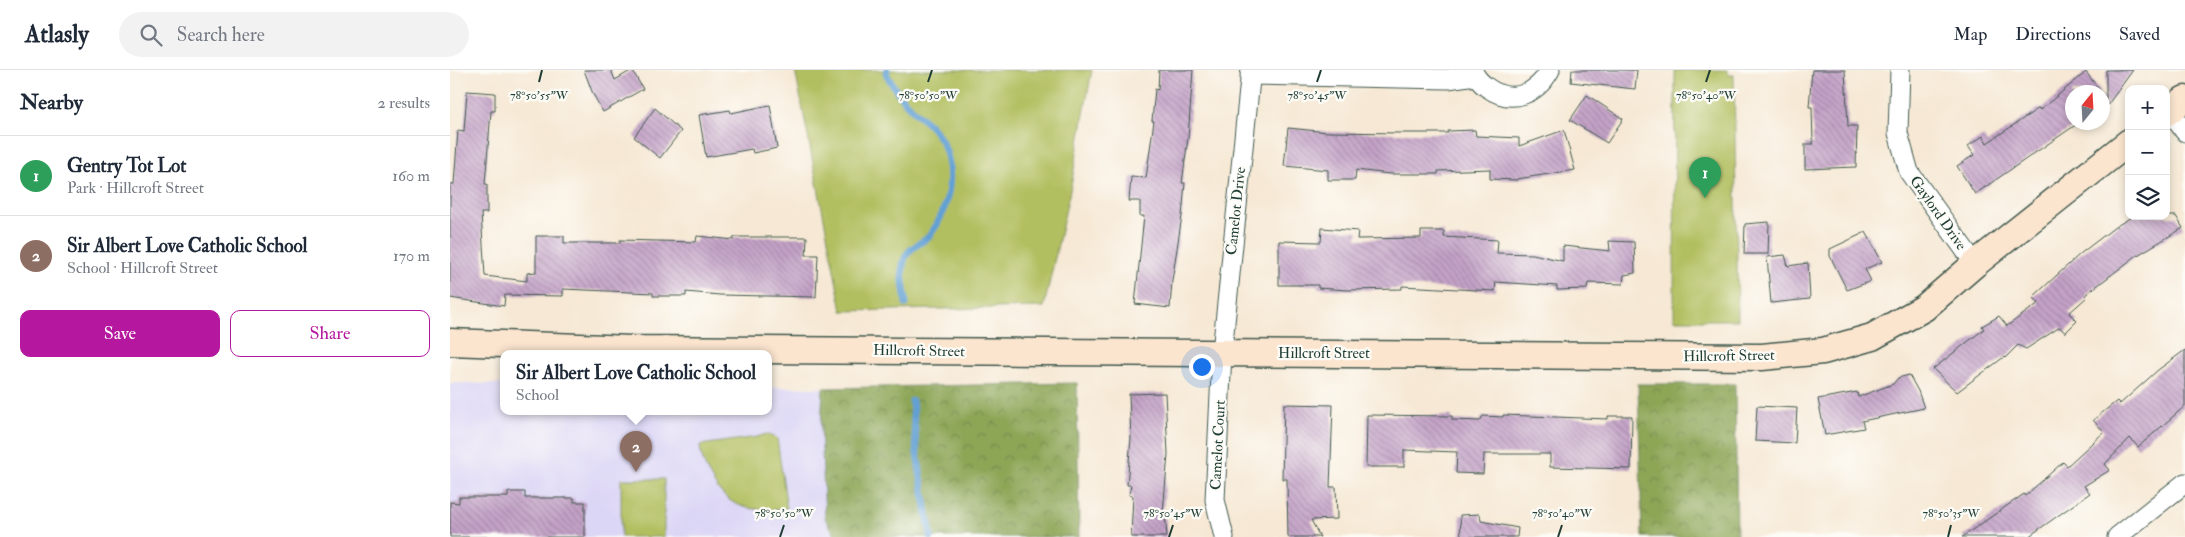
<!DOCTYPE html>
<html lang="en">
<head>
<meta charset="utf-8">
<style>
  body { margin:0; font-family:"IM FELL Double Pica",serif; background:#f2f2f3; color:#1f2937 }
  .controls { position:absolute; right:15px; top:15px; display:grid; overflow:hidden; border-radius:10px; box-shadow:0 2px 8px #0003 }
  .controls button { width:45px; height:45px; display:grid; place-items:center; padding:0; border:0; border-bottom:1px solid #e0e1e3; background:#fff; color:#1f2937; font:25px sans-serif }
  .compass { position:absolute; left:1615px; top:15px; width:45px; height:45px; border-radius:50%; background:#fff; box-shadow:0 2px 8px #0003; rotate:18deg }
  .you { position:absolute; left:751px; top:296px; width:18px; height:18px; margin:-12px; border:4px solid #fff; border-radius:50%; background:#1a73e8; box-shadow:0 0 0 8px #1a73e833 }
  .badge { display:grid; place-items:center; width:32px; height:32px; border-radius:50%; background:#b5179e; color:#fff; font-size:16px; font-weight:700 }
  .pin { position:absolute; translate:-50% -41px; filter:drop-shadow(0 1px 2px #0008) }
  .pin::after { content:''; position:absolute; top:26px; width:18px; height:15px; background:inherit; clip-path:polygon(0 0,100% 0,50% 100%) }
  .popup { position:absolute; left:50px; top:280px; width:272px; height:65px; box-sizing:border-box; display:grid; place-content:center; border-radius:10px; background:#fff; filter:drop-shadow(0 1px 4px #0005); font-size:16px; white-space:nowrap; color:#747a83 }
  .popup b { font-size:19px; color:#1f2937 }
  .popup::after { content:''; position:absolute; left:50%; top:100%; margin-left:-10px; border:10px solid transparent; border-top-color:#fff }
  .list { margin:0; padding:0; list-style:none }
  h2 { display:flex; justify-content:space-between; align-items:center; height:65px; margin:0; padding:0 20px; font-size:21px }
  h2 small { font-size:16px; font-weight:400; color:#747a83 }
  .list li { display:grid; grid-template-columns:32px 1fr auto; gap:15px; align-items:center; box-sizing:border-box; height:80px; padding:0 20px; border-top:1px solid #e0e1e3 }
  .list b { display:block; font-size:19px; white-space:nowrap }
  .list p { margin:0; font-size:16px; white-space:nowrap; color:#747a83 }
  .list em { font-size:16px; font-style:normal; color:#747a83 }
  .actions { display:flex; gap:10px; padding:15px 20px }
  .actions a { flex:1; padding:11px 0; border:1px solid #b5179e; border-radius:10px; text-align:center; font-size:18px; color:#b5179e }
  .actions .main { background:#b5179e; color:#fff }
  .icon { flex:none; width:28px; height:28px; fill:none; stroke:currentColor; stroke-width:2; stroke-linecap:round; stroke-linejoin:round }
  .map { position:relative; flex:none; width:1735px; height:467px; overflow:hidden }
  header { display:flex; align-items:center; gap:30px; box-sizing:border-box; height:70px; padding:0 25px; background:#fff; border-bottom:1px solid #e0e1e3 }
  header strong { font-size:24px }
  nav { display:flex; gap:28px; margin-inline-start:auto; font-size:18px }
  .search { width:350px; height:45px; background:#f2f2f3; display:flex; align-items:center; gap:12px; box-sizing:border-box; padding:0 18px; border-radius:28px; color:#747a83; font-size:19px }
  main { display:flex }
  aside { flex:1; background:#fff }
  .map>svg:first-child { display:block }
  .built { fill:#dcd6f6 }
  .forest { fill:url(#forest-crowns); stroke:#567246 }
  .park { fill:#b2bf61; stroke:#687e4a }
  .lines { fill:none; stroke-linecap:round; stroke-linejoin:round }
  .stream { stroke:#62a0d4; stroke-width:7 }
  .building { fill:url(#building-back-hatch) }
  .street-casing { stroke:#3f574c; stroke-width:21 }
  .secondary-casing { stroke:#3f574c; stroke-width:29 }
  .street { stroke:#fff; stroke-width:19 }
  .secondary { stroke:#fbe5cf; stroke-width:26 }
  .ticks { fill:none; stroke:#1f3d34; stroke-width:2 }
  .labels { text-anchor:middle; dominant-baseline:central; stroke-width:4.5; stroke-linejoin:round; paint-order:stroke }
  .street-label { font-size:15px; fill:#1f3d34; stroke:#fdfcf7 }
  .ticks-label { font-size:12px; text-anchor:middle; fill:#1f3d34; stroke:#fdfcf7; stroke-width:4.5; stroke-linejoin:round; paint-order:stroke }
</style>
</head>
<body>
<header>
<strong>Atlasly</strong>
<div class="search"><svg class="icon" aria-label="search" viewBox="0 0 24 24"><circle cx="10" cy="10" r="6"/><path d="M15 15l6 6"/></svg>Search here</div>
<nav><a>Map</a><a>Directions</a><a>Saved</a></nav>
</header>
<main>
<aside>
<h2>Nearby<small>2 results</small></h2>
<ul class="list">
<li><span class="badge" style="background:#2e9e5b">1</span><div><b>Gentry Tot Lot</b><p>Park · Hillcroft Street</p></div><em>160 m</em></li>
<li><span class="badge" style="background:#8d6e63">2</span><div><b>Sir Albert Love Catholic School</b><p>School · Hillcroft Street</p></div><em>170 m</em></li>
</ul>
<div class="actions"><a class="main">Save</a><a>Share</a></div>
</aside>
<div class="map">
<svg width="1735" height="467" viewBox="0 0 1735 467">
  <defs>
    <pattern id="forest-crowns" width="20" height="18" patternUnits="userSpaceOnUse" patternTransform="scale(1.25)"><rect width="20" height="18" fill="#8da657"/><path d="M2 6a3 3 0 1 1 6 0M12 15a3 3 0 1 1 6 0" fill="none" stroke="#738849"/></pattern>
    <pattern id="building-back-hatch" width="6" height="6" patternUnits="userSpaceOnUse" patternTransform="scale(1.25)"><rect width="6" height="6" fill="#c4a2c8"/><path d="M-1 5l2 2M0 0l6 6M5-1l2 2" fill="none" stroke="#9f85a3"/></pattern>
  </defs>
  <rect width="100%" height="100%" fill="#fdfcf7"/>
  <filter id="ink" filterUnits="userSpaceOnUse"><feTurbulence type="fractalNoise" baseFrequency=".02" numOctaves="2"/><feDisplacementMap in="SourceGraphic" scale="10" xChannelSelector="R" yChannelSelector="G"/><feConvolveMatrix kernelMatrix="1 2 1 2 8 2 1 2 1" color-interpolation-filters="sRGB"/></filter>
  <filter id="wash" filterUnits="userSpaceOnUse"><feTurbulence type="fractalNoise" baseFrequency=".0096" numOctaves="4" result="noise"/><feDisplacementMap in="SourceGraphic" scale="20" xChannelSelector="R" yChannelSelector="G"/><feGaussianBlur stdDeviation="1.12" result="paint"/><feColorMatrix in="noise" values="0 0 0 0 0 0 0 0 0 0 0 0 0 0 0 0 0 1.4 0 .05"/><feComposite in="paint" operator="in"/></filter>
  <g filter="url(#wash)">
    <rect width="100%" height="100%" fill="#f6e8d4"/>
    <path class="built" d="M0,313L53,314L54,341H318L319,317L373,318L371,356L375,448L386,467H0Z"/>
    <path class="forest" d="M627,313L629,467H386L375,448L371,356L373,318Z
      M1188,314H1285L1287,467H1192Z"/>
    <path class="park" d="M345,0H642L621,116L594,237L392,241Z
      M1225,0H1278V5H1284L1288,250H1224Z
      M316,364L327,368L337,439C303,441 279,441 261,408C255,397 251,388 250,375L307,367Z
      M171,409H214V467H171Z"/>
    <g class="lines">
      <path class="stream" d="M437,0L436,3C442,15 449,25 458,35C471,48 485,57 493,74C506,103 499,140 480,165C474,172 461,177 457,184C448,198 455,219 456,234
        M462,331L467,384L481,467"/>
    </g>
    <g id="blocks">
      <path class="building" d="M134,0H161L165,10L182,0L193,19L153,42L143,24Z
        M709,0H743L738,68L732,113H735L732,146L722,211L720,238L685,234L694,146H690V131H679L681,107L696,108L704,51H702L705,19L708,20Z
        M1122,0H1187L1185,19L1121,12Z
        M1362,0H1395L1398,56H1407L1406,97L1355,99V74H1363L1362,37H1359Z
        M1656,0H1683L1656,37V30L1652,33V24L1656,29Z
        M1636,2L1651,22H1622V52H1630L1525,124L1507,96L1524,85L1518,76L1533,66L1537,73L1589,38L1590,40Z
        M17,21L45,23V41H41L35,114H37V143H31L35,206L77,211V203L86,202V166H114V173H170V170L246,172L247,166L284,170V167H357L356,185H368L366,227L270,225L236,222V226H203V223L113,219V226L55,225L54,236L0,228V114H4L8,60L14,61Z
        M1137,25L1173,49L1157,73L1120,50Z
        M320,35L327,78L303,83L302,79L256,87L249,45L280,40L281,43Z
        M205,38L231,61L210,88L184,67Z
        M838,58L878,62L950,63H998V61L1025,60L1026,66L1069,68V76L1114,60L1125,100L1067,109V110L1040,109V99L988,101V104H940L906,100L905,110H878V100L834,96Z
        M1683,146H1726L1733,158L1686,186L1635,225L1637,227L1619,243L1627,251L1615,263L1610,257L1576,279L1568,275L1555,288L1554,287L1507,322L1483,299L1534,259L1532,256L1549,246L1557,256L1589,233L1583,227L1630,184L1665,157Z
        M1319,152L1318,184H1294L1295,154Z
        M872,158L908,161L907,169L971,168V161H994V167L1048,170L1047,183L1083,184L1113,191V176L1160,181L1159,171L1184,172L1185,203L1174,205L1173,214L1138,213L1137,219L1107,220V216L1046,212L1045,221L952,216V219L897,220L868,218V215H829V171L871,172Z
        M1416,162L1432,192L1415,199L1421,211L1397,220L1380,186V179Z
        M1335,185L1338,196L1358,193L1360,229L1321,233L1317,187Z
        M1735,280V336L1688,377L1680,368L1655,394L1660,400L1634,416L1640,423L1578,467H1512L1574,424L1575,426L1613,392L1617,396L1654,362L1643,350L1667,331L1670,334L1708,300Z
        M1459,305L1468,321L1474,338L1412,351L1414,358L1375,365L1368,329L1407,322L1408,327L1443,314L1448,308Z
        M715,323L718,384L713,443H715L717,467H681L683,426L679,425L681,415H677L681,368L679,324Z
        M834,334L883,335L880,417H886L887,449L861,450L870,467H838L837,409H832Z
        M1307,336L1347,338L1345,373L1305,371Z
        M917,345L1002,346V350L1030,351L1033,346L1053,347V345L1158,349V346H1182L1181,399L1100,397V384H1034L1033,404L1006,403L1007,382L954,380V397H916Z
        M58,422H75V428H124V432H135V467H0V432L9,433V427H58Z
        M1030,444L1031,451L1068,458L1067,467H1011L1010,445Z"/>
    </g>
  </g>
  <g filter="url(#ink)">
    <use href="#blocks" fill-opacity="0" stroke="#3f574c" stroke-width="1"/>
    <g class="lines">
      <defs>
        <path id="street" d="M1023,0C1025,7 1032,14 1038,18C1062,35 1087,24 1100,0
          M1450,0L1448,63L1459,102L1525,194
          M800,5L998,9L1025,5
          M1719,40L1735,62
          M774,467L765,430L772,282L801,0
          M1667,467L1735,413"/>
        <path id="secondary" d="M1716,43L1735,29
          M0,272L181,279L1312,287L1373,281L1422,267L1474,238L1525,194L1679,72"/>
      </defs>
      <use href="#street" class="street-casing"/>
      <use href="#secondary" class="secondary-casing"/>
      <use href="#street" class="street"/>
      <use href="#secondary" class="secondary"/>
    </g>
  </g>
  <path class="ticks" d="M89,12L92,0M478,12L482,0M867,12L871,0M1256,12L1260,0M330,467L334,455M719,467L723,455M1108,467L1112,455M1498,467L1501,455"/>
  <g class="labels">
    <g class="street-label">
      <text transform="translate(786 141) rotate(-84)">Camelot Drive</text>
      <text transform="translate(1488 143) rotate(55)">Gaylord Drive</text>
      <text transform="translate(469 281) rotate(1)">Hillcroft Street</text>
      <text x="874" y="283">Hillcroft Street</text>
      <text transform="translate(1279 286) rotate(-1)">Hillcroft Street</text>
      <text transform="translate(768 375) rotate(-87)">Camelot Court</text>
    </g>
  </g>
  <g class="ticks-label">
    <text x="89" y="29">78°50'55"W</text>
    <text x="478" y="29">78°50'50"W</text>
    <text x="867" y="29">78°50'45"W</text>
    <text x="1256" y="29">78°50'40"W</text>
    <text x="334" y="447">78°50'50"W</text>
    <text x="723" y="447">78°50'45"W</text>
    <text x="1112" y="447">78°50'40"W</text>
    <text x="1501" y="447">78°50'35"W</text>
  </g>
</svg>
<div class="controls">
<button>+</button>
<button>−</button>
<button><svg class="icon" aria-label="layers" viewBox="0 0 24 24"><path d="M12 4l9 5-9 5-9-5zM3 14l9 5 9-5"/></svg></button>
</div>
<svg class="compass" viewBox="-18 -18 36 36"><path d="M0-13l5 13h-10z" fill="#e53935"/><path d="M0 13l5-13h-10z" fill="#747a83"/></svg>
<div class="you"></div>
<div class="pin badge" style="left:1255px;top:128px;background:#2e9e5b">1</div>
<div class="pin badge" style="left:186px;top:402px;background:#8d6e63">2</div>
<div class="popup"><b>Sir Albert Love Catholic School</b>School</div>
</div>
</main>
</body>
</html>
